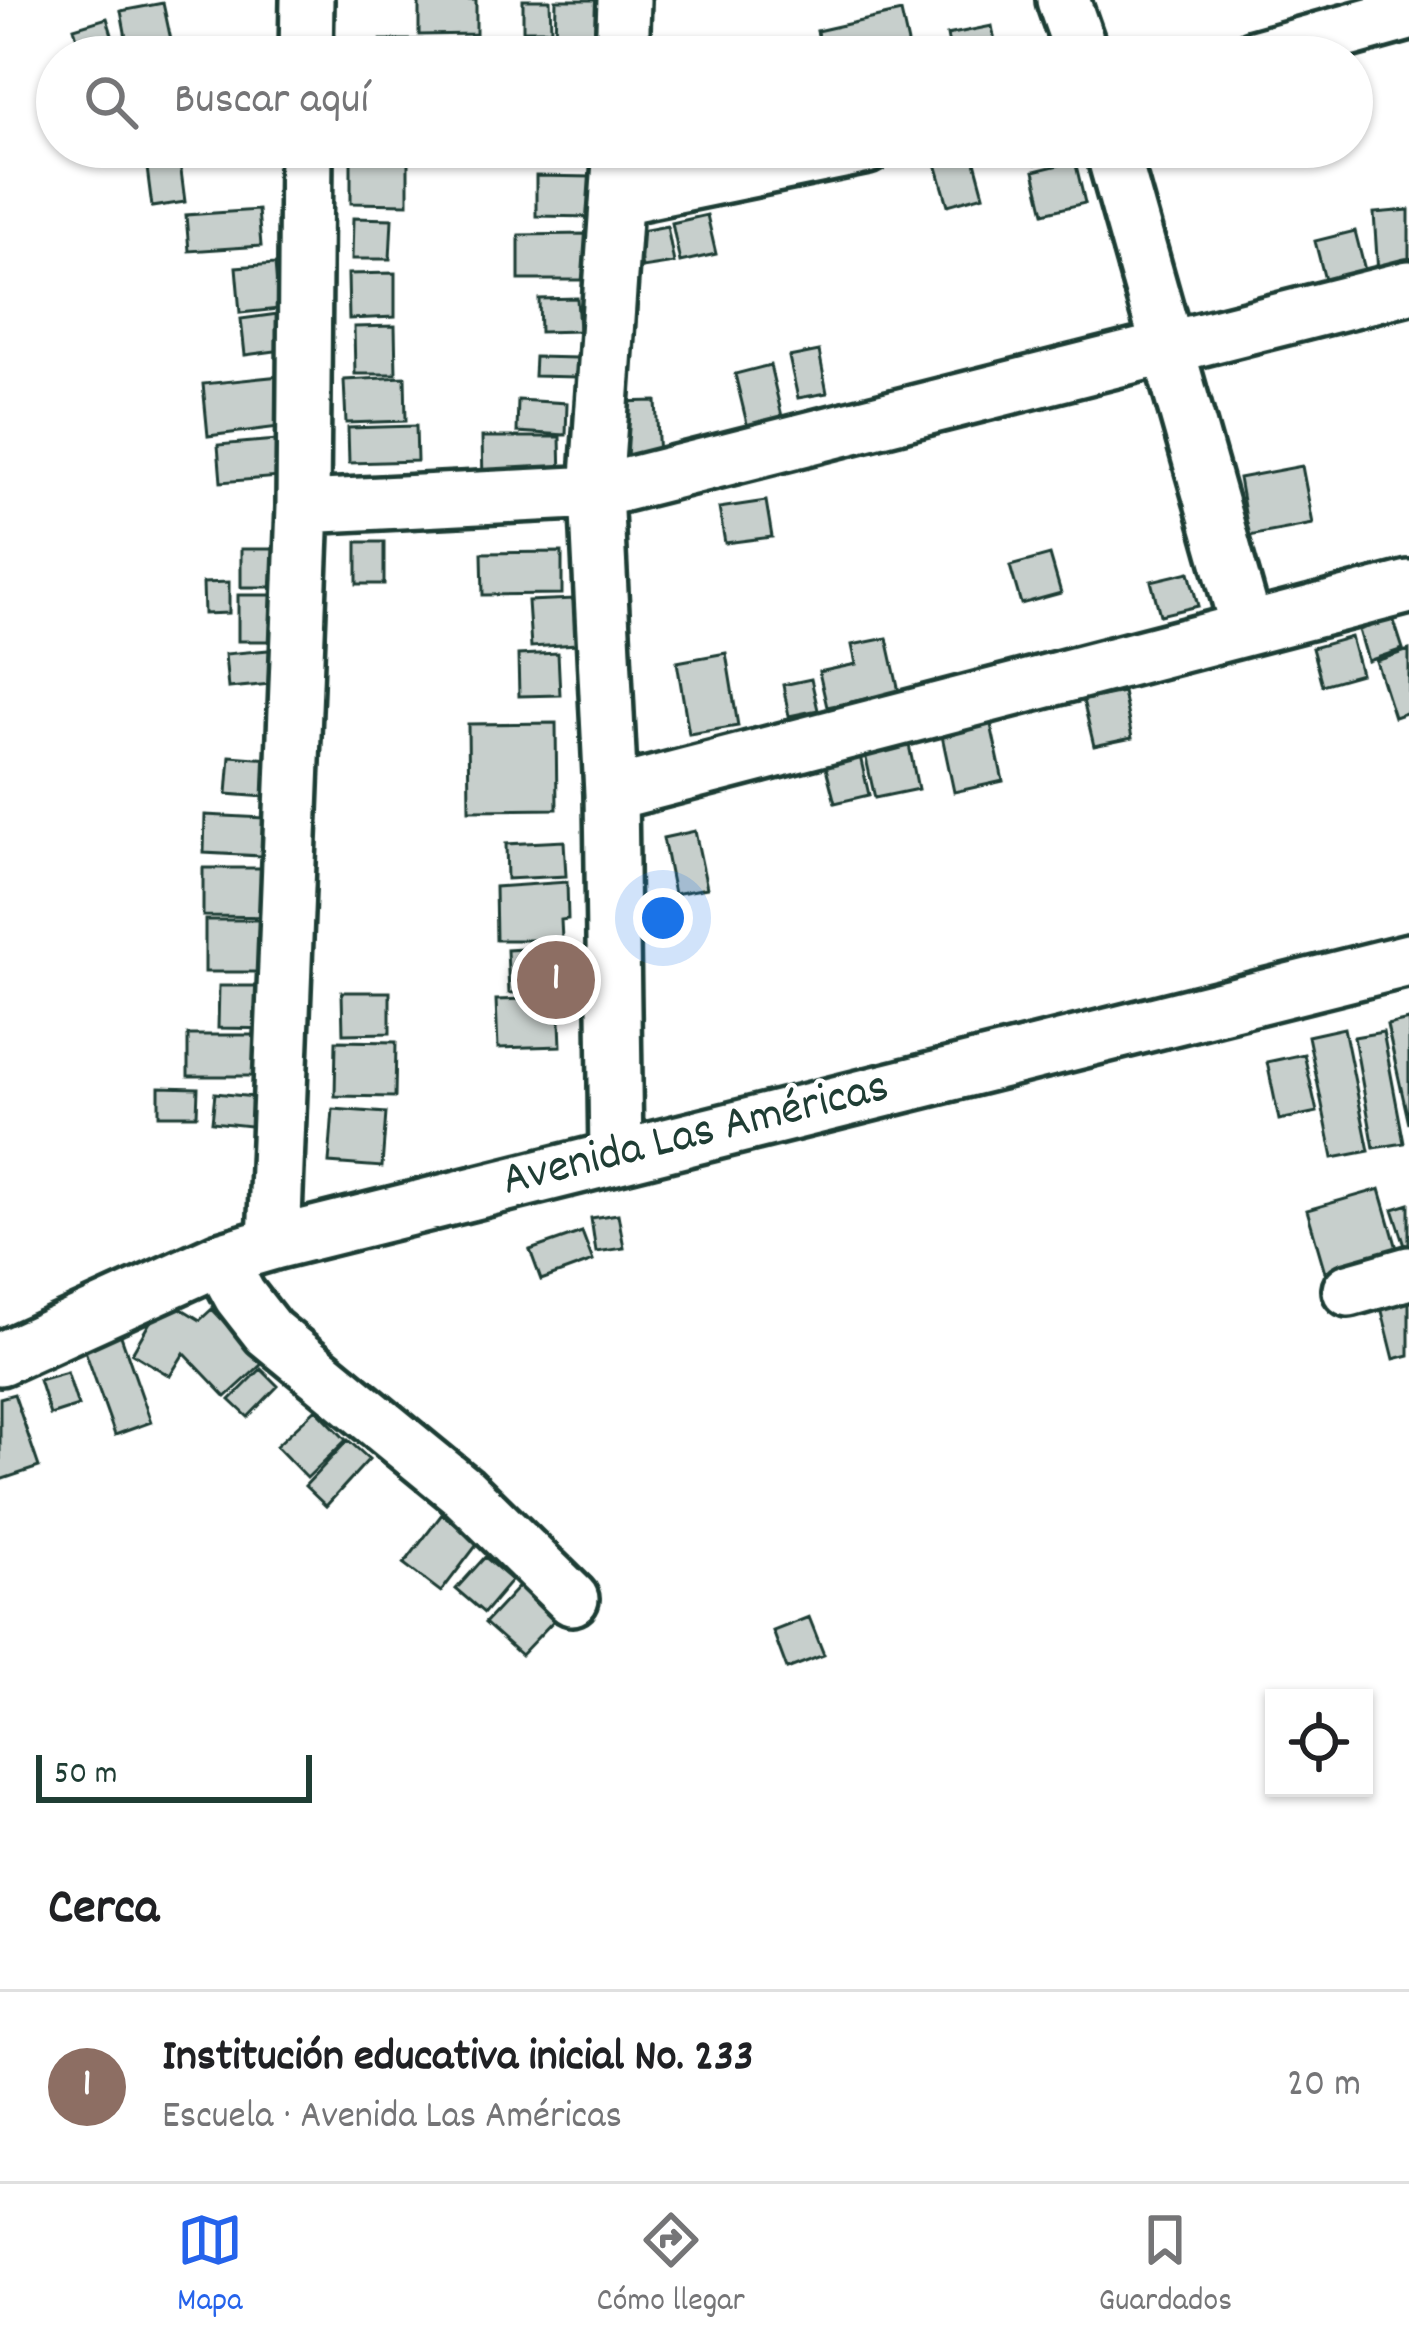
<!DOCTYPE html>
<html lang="es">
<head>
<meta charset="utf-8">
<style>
  body { margin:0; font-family:Dekko,sans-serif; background:#f2f2f2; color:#202124 }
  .controls { position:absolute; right:36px; bottom:36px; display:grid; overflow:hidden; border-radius:0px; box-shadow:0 3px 9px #0004 }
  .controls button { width:108px; height:108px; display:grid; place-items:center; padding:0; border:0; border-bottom:3px solid #e0e0e0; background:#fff; color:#202124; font:60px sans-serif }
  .scale { position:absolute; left:36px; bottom:30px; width:276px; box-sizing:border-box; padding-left:12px; border:6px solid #1f3d34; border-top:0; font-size:33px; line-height:42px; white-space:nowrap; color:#1f3d34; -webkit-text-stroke:9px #fff; paint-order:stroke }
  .you { position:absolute; left:663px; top:918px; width:42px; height:42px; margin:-30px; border:9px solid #fff; border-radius:50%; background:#1a73e8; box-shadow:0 0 0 18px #1a73e833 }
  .badge { display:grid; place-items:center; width:78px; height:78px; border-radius:50%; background:#2563eb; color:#fff; font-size:39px; font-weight:700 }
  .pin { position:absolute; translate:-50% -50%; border:6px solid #fff; box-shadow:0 3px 12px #0006 }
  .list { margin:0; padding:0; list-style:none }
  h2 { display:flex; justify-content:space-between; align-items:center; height:156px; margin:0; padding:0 48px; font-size:51px }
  h2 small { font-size:39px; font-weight:400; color:#757577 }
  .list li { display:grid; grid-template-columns:78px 1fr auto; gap:36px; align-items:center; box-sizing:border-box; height:192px; padding:0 48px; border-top:3px solid #e0e0e0 }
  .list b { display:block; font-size:45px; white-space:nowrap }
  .list p { margin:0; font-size:39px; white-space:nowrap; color:#757577 }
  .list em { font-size:39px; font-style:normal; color:#757577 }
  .icon { flex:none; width:66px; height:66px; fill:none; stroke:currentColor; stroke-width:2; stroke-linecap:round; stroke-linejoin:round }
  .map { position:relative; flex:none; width:1409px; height:1833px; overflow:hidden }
  .search { position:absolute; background:#fff; box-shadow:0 3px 9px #0004; left:36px; right:36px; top:36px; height:132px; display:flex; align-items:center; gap:30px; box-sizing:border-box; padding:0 42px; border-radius:66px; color:#757577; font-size:45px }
  .sheet { height:348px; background:#fff }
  nav { display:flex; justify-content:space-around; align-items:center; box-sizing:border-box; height:168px; border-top:3px solid #e0e0e0; background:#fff; font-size:33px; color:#757577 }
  nav a { display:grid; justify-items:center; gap:6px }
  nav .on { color:#2563eb }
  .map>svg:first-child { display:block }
  .building { fill:#c7cfcc; stroke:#1f3d34; stroke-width:3 }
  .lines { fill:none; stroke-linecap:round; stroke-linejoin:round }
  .minor-casing { stroke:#1f3d34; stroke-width:60 }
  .minor { stroke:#fff; stroke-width:51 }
  .labels { text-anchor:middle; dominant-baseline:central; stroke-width:9; stroke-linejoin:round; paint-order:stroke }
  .street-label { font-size:48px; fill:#1f3d34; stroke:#fff }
</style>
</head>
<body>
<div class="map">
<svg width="1409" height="1833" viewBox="0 0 1409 1833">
  <rect width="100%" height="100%" fill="#fff"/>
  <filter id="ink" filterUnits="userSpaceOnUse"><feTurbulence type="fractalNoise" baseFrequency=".00833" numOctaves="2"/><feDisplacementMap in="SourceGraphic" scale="24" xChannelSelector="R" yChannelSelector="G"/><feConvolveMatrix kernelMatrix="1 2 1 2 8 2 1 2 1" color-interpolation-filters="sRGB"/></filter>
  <g filter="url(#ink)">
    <path class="building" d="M419,0H476V34L419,35Z
      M523,0H550L551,30H523Z
      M556,0H600V45H555Z
      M163,3L171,40L128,48L121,11Z
      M901,12L911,57H823L817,31Z
      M107,18L115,45L82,55L74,28Z
      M992,26L998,57H951L947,35Z
      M381,40H422V57H380Z
      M186,45L188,57H124V53Z
      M548,147H590V157L548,158Z
      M944,147H971L984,195L948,205L932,150Z
      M1031,147H1067L1069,155L1036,164Z
      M351,156L408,157V204L351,203Z
      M1075,161L1085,203L1044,213L1034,171Z
      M180,163L185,202L152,207L147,168Z
      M536,176L593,177V217L536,216Z
      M258,210L261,246L189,251L186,215Z
      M1409,210V271L1378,273L1374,213Z
      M707,215L716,254L680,262L672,223Z
      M353,218L392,219L390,259H352Z
      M667,226L674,263L642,268L636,232Z
      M1355,231L1367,278L1327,288L1315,241Z
      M586,234V280H519V235Z
      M275,264L279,309L240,313L236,267Z
      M395,273V317L349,319L348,274Z
      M577,298L579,331L540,332L539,299Z
      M278,314L283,350L245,355L241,319Z
      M395,326L396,374H355L354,327Z
      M819,351L827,393L798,398L789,357Z
      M535,357L577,358V377L534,376Z
      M770,365L784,425L749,432L735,374Z
      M281,376L287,426L208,436L203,384Z
      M405,377L406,421L346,423L344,380Z
      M518,400L567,403L566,435L517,432Z
      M656,401L659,457L621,459L618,402Z
      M416,426L417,461L349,463L348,428Z
      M482,437H560L561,481L483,482Z
      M276,440L280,477L221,482L218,445Z
      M1302,466L1313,524L1249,536L1239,478Z
      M766,501L772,537L725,543L719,508Z
      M357,542H384V584H357Z
      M241,549H291L292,587H241Z
      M562,552V594L483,595L482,553Z
      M1050,555L1061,593L1021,604L1010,566Z
      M1189,572L1198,606L1160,615L1151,581Z
      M229,582V613L204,614L203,583Z
      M238,595H292V641H238Z
      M575,599L577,644L531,647L528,601Z
      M1393,618L1403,649L1368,661L1359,630Z
      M1351,637L1361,674L1322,685L1312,648Z
      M887,638L899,692L827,707L819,672L856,664L852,645Z
      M291,648L294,682L228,688L225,654Z
      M1409,650V712L1394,717L1376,661Z
      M558,653L560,695L519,696L518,655Z
      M726,653L738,726L689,734L677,662Z
      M811,679L818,710L789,716L783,685Z
      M1123,692L1132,738L1094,746L1083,700Z
      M990,720L1003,781L954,792L941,731Z
      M556,723L557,809L469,810L468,724Z
      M909,745L918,789L875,798L865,754Z
      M230,756L284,760L280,798L227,794Z
      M860,756L869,795L835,803L825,764Z
      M205,815L283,819L281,857L204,853Z
      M695,831L707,888L674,894L663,838Z
      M564,841L566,876L507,879L506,844Z
      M203,868H281V917L203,916Z
      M567,882L568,919L561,920L562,940H496L495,887Z
      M205,920H280V972H205Z
      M574,946L575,991L509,993L507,950Z
      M219,986H278L277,1029L218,1028Z
      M342,992H390V1033L343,1034Z
      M559,998L561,1046L498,1048L496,1000Z
      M1409,1020V1124L1387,1025Z
      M1344,1028L1369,1151L1333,1158L1308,1036Z
      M1383,1032L1404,1143L1374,1148L1354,1037Z
      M188,1035H276V1076H188Z
      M336,1041L396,1042L395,1097L335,1096Z
      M1304,1054L1317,1112L1279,1120L1267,1062Z
      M159,1087L198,1088L197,1115H159Z
      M215,1093L273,1099L270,1128L212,1122Z
      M333,1109L386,1113L382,1167L329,1163Z
      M1380,1189L1400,1259L1327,1279L1307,1210Z
      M1409,1204V1255H1408L1393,1209Z
      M618,1214L624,1248L596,1252L591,1218Z
      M582,1232L593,1261L541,1280L530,1250Z
      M164,1298L200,1320L212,1309L263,1363L226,1397L184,1353L170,1376L132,1353Z
      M1409,1300V1355L1394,1359L1381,1307Z
      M120,1333L151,1422L115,1435L83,1345Z
      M261,1369L278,1386L248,1417L230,1400Z
      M67,1372L78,1406L50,1415L39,1380Z
      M14,1394L39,1467L0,1480V1398Z
      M316,1409L346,1440L307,1478L276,1446Z
      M348,1440L369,1459L326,1506L305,1486Z
      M442,1514L479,1542L441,1592L404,1564Z
      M485,1557L512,1580L484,1613L456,1589Z
      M522,1583L558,1616L521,1655L485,1623Z
      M809,1617L824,1655L787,1669L773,1631Z"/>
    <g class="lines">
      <defs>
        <path id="minor" d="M1063,0L1083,57
          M306,57L307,0
          M622,57L624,0
          M1254,57L1409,14
          M1111,147L1247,629
          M619,198L867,147
          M303,507L596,492L1409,287
          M611,794L1409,587
          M616,1155L611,794L596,492L620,147
          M274,1243L303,507L306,147
          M220,1259L240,1296L268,1332L462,1491L572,1599
          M1349,1290L1409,1273
          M0,1359L220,1259L274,1243L1409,960"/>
      </defs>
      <use href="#minor" class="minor-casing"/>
      <use href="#minor" class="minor"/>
    </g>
  </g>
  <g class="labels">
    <g class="street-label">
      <text transform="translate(696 1136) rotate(-14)">Avenida Las Américas</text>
    </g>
  </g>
</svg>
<div class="controls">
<button><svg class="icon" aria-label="locate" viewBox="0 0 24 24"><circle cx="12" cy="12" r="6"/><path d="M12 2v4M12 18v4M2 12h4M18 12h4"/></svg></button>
</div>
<div class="scale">50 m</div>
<div class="you"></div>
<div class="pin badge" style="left:556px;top:980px;background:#8d6e63">1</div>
<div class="search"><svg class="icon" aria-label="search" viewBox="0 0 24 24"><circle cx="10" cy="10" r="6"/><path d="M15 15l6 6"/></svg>Buscar aquí</div>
</div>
<section class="sheet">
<h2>Cerca<small></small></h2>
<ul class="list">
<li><span class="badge" style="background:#8d6e63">1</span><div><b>Institución educativa inicial No. 233</b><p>Escuela · Avenida Las Américas</p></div><em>20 m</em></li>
</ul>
</section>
<nav>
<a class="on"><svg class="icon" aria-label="map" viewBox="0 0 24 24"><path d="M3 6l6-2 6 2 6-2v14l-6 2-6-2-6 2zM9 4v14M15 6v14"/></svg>Mapa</a>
<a><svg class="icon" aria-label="directions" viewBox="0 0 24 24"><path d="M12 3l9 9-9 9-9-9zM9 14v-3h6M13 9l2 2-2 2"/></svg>Cómo llegar</a>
<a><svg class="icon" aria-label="saved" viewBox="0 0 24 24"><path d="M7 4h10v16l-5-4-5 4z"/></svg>Guardados</a>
</nav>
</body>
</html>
